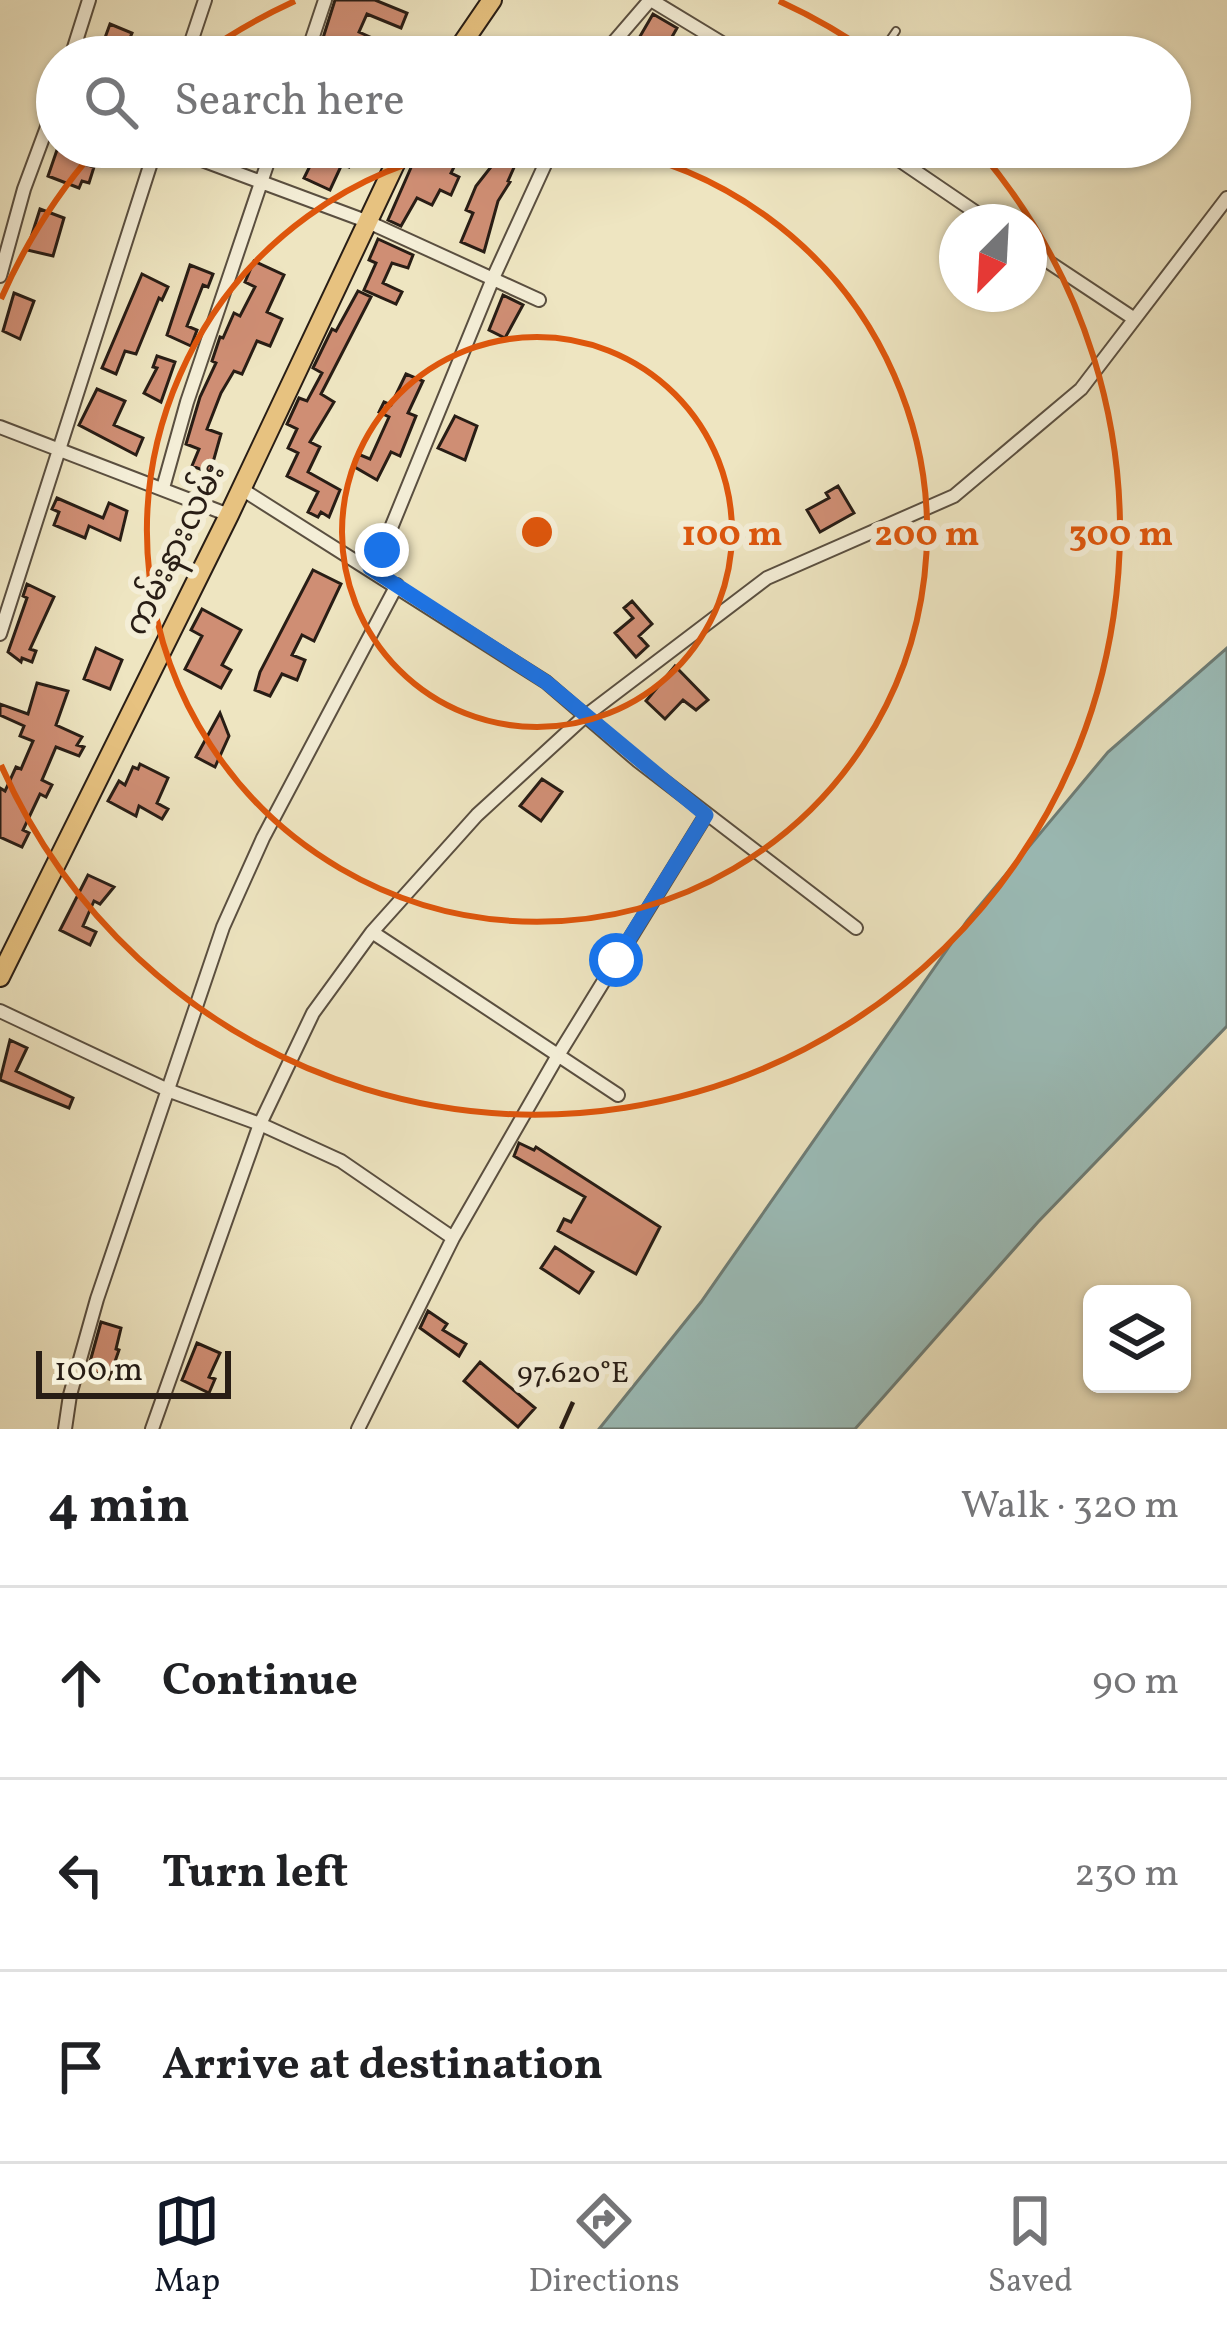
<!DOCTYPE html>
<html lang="en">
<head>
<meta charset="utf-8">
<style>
  body { margin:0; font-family:Vollkorn,"Noto Sans Myanmar",serif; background:#f6f6f6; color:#202124 }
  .controls { position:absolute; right:36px; bottom:36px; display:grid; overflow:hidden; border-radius:18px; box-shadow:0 3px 9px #0004 }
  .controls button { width:108px; height:108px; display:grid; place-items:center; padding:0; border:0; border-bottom:3px solid #e0e0e0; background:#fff; color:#202124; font:60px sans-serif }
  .compass { position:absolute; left:939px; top:204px; width:108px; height:108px; border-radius:50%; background:#fff; box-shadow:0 3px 9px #0004; rotate:204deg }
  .scale { position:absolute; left:36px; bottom:30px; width:195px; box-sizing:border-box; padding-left:12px; border:6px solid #281d15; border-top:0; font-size:33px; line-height:42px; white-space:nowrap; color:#281d15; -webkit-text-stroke:9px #f4eed7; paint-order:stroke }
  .stop { position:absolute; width:36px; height:36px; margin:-27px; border:9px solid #1a73e8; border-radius:50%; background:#fff }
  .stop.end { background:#1a73e8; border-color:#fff; box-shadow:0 3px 12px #0008 }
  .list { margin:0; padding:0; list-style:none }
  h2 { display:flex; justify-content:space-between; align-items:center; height:156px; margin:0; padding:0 48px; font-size:51px }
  h2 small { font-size:39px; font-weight:400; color:#757577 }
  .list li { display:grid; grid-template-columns:78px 1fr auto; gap:36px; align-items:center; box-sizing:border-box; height:192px; padding:0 48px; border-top:3px solid #e0e0e0 }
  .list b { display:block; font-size:45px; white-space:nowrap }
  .list em { font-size:39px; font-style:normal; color:#757577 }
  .icon { flex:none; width:66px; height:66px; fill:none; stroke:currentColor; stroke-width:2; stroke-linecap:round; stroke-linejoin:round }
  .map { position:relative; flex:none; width:1227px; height:1429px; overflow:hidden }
  .search { position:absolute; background:#fff; box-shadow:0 3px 9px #0004; left:36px; right:36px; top:36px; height:132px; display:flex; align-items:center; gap:30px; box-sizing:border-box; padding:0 42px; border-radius:66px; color:#757577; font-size:45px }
  .sheet { height:732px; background:#fff }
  nav { display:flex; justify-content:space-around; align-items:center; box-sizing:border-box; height:168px; border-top:3px solid #e0e0e0; background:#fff; font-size:33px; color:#757577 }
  nav a { display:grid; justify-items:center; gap:6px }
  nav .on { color:#111827 }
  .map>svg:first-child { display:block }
  .water { fill:#9bbdb9; stroke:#6d7d77; stroke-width:3 }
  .building { fill:#cf8e74; stroke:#281d15; stroke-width:3 }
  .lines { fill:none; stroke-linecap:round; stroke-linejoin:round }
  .lane-casing { stroke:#5a4f40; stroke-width:10 }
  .street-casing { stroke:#5a4f40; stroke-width:16 }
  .primary-casing { stroke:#281d15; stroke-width:22 }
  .lane { stroke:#f4eed7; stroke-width:6 }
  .street { stroke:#f4eed7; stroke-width:12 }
  .primary { stroke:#e7c280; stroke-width:18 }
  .route { stroke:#1a73e8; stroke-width:15 }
  .ticks { fill:none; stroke:#281d15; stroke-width:4.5 }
  .ring { fill:none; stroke:#de560c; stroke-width:6 }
  .labels { text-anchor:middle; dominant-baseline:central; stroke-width:12; stroke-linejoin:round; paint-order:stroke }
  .street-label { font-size:33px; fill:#281d15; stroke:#f4eed7 }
  .ticks-label { font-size:30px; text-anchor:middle; fill:#281d15; stroke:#f4eed7; stroke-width:12; stroke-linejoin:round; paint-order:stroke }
  .centre { fill:#de560c; stroke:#f4eed7; stroke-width:6 }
  .ring-label { font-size:36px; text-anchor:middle; font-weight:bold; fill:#de560c; stroke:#f4eed7; stroke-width:12; stroke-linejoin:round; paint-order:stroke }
</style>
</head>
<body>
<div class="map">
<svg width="1227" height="1429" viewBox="0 0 1227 1429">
  <rect width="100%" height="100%" fill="#eee5c1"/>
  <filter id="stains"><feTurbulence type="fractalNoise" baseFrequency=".00167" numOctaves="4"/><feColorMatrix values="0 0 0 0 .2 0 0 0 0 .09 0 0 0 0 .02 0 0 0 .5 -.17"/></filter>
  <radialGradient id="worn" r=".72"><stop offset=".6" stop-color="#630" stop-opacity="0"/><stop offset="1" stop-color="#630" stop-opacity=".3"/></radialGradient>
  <path class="water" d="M1227,648V1026L1038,1222L855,1429H599L701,1302L967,921L1108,752Z"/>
  <path class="building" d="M335,0H375L407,13L401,28L367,14L359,32L390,46L385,57L351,42L346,57H317Z
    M653,14L677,28L668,44L660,40L650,57H628L621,53L628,41L635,45Z
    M110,24L132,33L122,57H98Z
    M58,147H88L81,163L94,167L89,183L82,181L79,188L48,176Z
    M283,147H348L356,151L349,167L342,164L330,190L304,178L311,164L282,152Z
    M429,147H440L459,157L451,173L459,177L451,195L440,190L432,205L417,198L401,226L388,220L413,163L419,165Z
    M493,147L520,154L508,181L510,182L498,201L484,252L461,242L473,213L466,210L476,186L498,158L490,154Z
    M40,209L64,218L53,256L27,250Z
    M378,239L413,255L408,268L392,263L383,283L402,292L396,304L364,290L376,263L369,260Z
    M254,261L284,275L267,312L282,319L270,346L257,341L242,374L234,371L221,393L207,429L221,434L210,473L192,466L199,449L186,444L200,397L216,363L212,361L220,337L223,338L234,313L240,316L255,287L245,282Z
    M190,265L213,274L208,287L203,285L187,326L197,330L191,346L167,335Z
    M142,274L168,287L162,300L159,298L136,354L125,351L116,374L102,368Z
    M358,291L371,297L321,394L334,402L310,442L320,447L308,472L340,490L329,517L321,512L318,517L308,512L318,492L287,476L298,453L288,448L297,429L287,424L299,398L307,401L322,373L313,368L332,329L336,331Z
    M14,293L34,301L20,339L3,331Z
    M503,295L523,305L505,338L489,330Z
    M157,356L175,362L161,402L144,393L157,368L153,367Z
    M406,374L423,381L408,413L416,416L400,456L391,452L377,480L353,466L358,454L370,459L389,417L379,412L384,402L391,405Z
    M97,389L125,401L114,425L143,438L136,455L79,425Z
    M455,416L477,426L465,460L438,448Z
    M838,486L854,513L820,532L807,510L829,498L826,493Z
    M57,498L103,518L109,503L127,511L120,540L89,526L85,538L54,525L59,512L52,509Z
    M313,570L341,584L314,641L302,635L292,655L305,660L297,680L282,674L270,696L255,690L260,672Z
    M27,584L54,597L30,649L36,651L32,662L22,658L21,662L8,652L27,598L23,596Z
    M632,601L652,624L639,636L648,646L636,657L615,633L633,618L624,608Z
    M202,609L241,630L222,665L231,670L221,688L185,669L202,636L191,630Z
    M96,648L122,660L110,689L84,679Z
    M675,666L708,700L696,710L683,700L665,719L646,701Z
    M37,683L68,691L56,725L82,737L77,745L84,747L79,756L56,747L42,780L52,785L46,797L40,794L23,830L29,833L22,847L0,837V788L5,791L16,767L21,769L33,741L20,736L24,726L0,715V704L28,714Z
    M220,713L229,736L215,767L196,757Z
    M140,764L168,778L157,803L168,809L162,819L139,806L136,816L108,801L119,781L125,785L133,767L138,769Z
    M542,779L562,792L541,821L520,806Z
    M88,875L114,887L100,904L94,901L83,926L96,932L90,945L60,930Z
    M10,1040L27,1048L16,1071L73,1098L69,1108L0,1080Z
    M519,1143L534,1150L536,1147L660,1227L636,1274L558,1231L564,1219L571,1222L585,1197L514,1156Z
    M555,1247L593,1272L579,1293L541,1268Z
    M428,1311L447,1324L443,1330L466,1344L459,1356L420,1328Z
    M101,1322L121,1328L116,1349L119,1350L109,1379L88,1369Z
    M197,1343L220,1353L209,1377L215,1379L209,1393L182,1380Z
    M480,1362L535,1408L518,1427L464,1381Z"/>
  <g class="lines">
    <defs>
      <path id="lane" d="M878,57L896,31"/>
      <path id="street" d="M651,0L745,57
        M71,57L89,0
        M186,57L205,0
        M306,57L325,0
        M601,57L650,0
        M167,147L366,221L539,300
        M880,147L990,222
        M1029,249L1133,318
        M0,276L24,189L57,100
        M0,427L229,515
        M163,488L187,402L273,147
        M240,488L546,682L638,761L856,928
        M370,568L382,550L494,276L553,147
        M0,634L156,147
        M372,932L618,1095
        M0,1011L170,1091L260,1124L341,1161L453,1238
        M65,1429L70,1395L97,1299L223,927L263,838L397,585
        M152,1429L260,1124L313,1013L372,932L477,815L584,717L767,578L954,496L1081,389L1227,198
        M358,1429L453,1238L557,1057L706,815"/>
      <path id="primary" d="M453,57L492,0
        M0,977L229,515L403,147"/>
    </defs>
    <use href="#lane" class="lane-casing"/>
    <use href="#street" class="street-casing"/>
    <use href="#primary" class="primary-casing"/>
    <use href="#lane" class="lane"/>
    <use href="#street" class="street"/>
    <use href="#primary" class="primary"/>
  </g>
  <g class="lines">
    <path class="route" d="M382,550L370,568L546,682L706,815L616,960"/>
  </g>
  <path class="ticks" d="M561,1429L573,1402"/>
  <g class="ring">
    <circle cx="537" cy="532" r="195"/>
    <path d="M601 147A390 390 0 1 1 473 147"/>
    <path d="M1 299A584 584 0 0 1 96 149M198 57A584 584 0 0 1 295 1M779 1A584 584 0 0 1 876 57M978 149A584 584 0 1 1 1 765"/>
  </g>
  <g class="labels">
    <g class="street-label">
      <text transform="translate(177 550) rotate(-64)">ကမ်းနားလမ်း</text>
    </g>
  </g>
  <g class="ticks-label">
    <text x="573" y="1382">97.620°E</text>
  </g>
  <circle cx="537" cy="532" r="18" class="centre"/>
  <g class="ring-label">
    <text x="732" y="545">100 m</text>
    <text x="927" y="545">200 m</text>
    <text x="1121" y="545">300 m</text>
  </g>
  <rect width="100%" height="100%" filter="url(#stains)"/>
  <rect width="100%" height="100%" fill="url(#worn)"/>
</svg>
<div class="controls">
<button><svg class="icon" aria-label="layers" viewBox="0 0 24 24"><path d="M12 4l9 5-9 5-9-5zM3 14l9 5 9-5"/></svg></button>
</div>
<svg class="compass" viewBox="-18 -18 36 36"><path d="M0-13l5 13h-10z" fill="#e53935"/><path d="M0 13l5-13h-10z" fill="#757577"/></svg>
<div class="scale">100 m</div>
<div class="stop" style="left:616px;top:960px"></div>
<div class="stop end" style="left:382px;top:550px"></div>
<div class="search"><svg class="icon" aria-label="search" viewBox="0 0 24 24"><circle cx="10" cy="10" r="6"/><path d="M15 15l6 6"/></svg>Search here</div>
</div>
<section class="sheet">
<h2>4 min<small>Walk · 320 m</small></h2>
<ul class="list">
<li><svg class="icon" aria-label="ahead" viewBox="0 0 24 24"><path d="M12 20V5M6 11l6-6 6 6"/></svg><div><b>Continue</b></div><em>90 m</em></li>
<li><svg class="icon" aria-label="left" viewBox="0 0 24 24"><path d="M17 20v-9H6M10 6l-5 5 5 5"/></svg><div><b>Turn left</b></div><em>230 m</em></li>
<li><svg class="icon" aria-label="arrive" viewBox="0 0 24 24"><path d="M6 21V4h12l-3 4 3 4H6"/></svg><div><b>Arrive at destination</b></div></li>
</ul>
</section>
<nav>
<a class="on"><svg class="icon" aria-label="map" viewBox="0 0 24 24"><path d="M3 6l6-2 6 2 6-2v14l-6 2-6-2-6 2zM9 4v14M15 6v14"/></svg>Map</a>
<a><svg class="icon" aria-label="directions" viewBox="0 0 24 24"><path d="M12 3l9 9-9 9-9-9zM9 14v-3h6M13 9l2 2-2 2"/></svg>Directions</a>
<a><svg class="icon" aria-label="saved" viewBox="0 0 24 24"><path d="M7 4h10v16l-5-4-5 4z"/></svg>Saved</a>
</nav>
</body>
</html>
